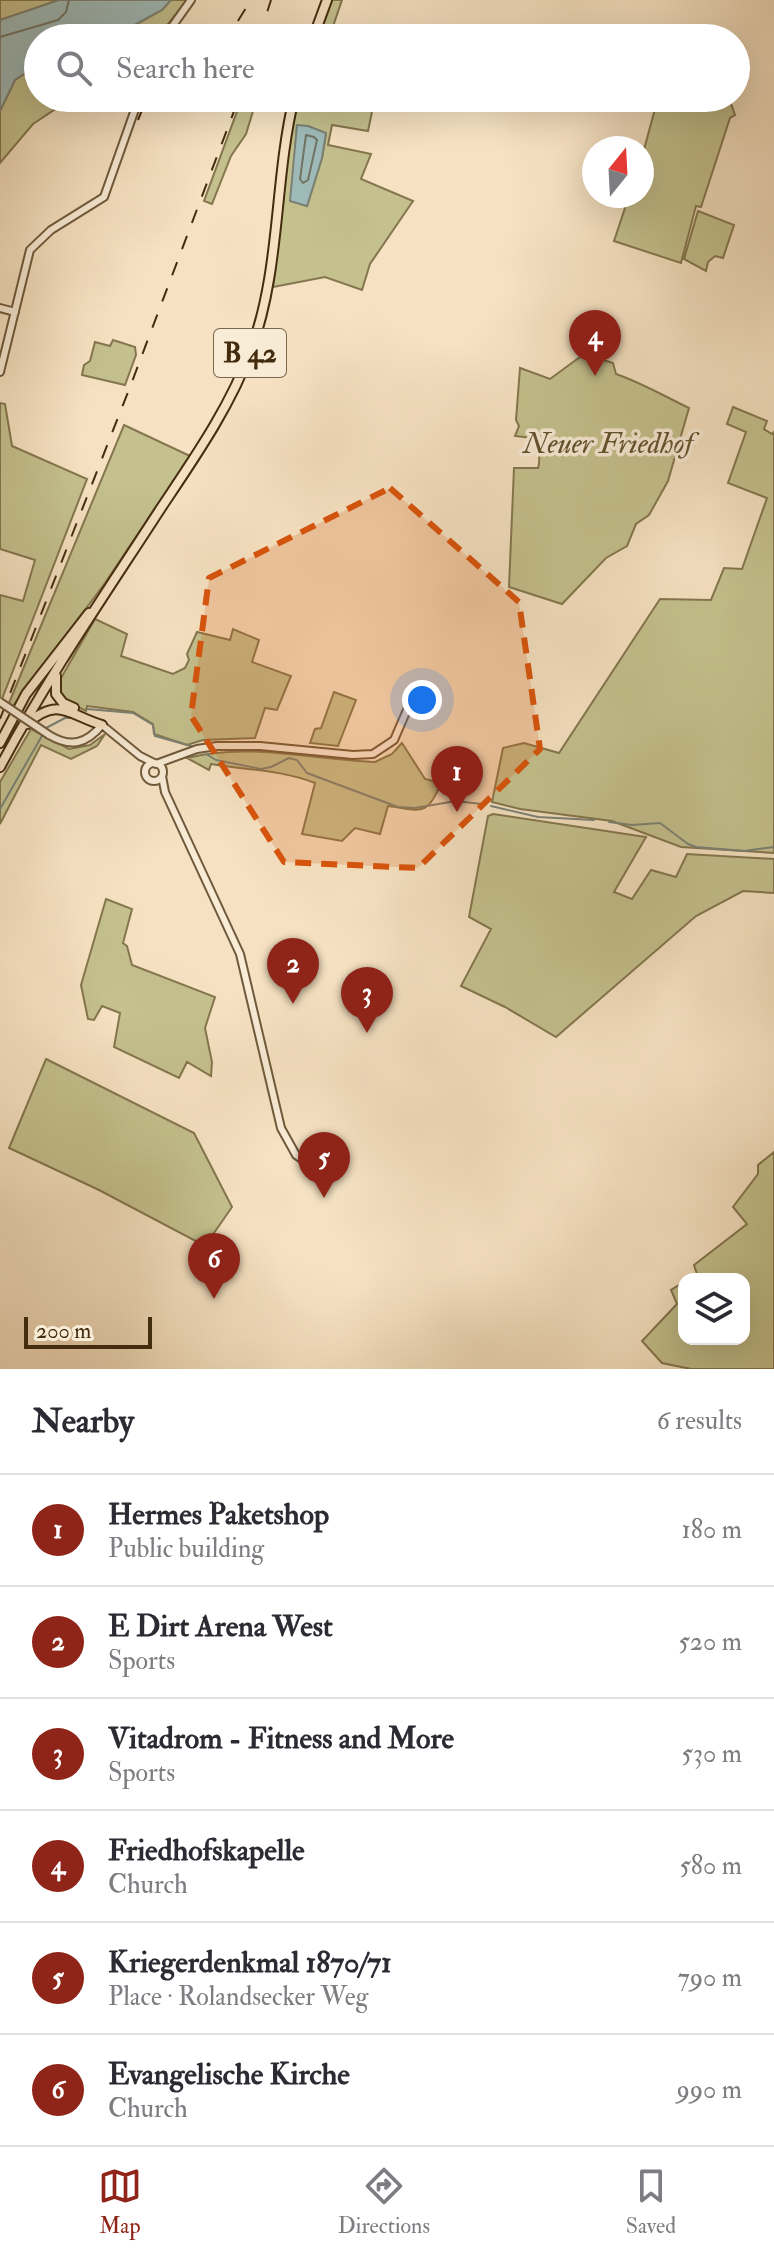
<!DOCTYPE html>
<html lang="en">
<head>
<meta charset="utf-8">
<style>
  body { margin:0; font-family:"IM FELL Double Pica",serif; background:#f7f7f7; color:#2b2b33 }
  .controls { position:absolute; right:24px; bottom:24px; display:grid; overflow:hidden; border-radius:16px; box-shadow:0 8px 32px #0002 }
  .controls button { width:72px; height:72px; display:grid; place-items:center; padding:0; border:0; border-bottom:2px solid #e1e1e2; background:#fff; color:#2b2b33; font:40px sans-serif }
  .compass { position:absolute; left:582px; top:136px; width:72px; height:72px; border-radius:50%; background:#fff; box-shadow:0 8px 32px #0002; rotate:18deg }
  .scale { position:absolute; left:24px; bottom:20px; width:128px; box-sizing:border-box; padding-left:8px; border:4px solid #442c0e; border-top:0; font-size:22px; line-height:28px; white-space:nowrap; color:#442c0e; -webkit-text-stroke:6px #f9ecd7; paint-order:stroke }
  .you { position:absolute; left:422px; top:700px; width:28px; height:28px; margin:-20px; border:6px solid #fff; border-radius:50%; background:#1a73e8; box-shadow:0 0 0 12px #1a73e833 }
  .badge { display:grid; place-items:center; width:52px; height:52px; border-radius:50%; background:#8f2418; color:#fff; font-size:26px; font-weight:700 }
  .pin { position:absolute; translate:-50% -66px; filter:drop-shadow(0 2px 4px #0008) }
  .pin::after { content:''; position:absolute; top:42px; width:28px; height:24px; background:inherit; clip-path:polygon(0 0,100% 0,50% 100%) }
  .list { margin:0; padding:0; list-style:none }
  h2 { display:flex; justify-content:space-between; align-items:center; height:104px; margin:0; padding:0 32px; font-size:34px }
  h2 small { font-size:26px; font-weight:400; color:#7c7c81 }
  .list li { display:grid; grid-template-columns:52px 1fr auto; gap:24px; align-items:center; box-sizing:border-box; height:112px; padding:0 32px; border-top:2px solid #e1e1e2 }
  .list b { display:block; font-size:30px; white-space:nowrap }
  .list p { margin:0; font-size:26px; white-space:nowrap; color:#7c7c81 }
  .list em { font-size:26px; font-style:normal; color:#7c7c81 }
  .icon { flex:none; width:44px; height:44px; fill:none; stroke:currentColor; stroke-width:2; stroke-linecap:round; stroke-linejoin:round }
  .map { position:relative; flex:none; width:774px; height:1369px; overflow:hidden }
  .search { position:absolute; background:#fff; box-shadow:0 8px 32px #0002; left:24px; right:24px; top:24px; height:88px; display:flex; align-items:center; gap:20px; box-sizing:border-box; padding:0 28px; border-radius:44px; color:#7c7c81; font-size:30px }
  .sheet { height:776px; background:#fff }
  nav { display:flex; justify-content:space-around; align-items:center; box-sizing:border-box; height:112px; border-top:2px solid #e1e1e2; background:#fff; font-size:22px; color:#7c7c81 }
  nav a { display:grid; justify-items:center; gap:4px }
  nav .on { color:#8f2418 }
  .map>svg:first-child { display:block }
  .green { fill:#c4c18e; stroke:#84764e; stroke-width:2; fill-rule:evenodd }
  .water { fill:#9fbcbb; stroke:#7b8276; stroke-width:2 }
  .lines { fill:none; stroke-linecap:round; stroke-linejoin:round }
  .shore { stroke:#727464; stroke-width:2 }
  .stream { stroke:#7b8276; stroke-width:2 }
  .minor-casing { stroke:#705a3b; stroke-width:10 }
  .major-casing { stroke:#442c0e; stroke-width:12 }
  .minor { stroke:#f9ecd7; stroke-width:6 }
  .major { stroke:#f6e2c2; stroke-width:8 }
  .rail { stroke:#442c0e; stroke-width:2; stroke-dasharray:14 14; stroke-linecap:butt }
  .minor-bridge-casing { stroke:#705a3b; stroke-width:10; stroke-linecap:butt }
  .minor-bridge { stroke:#f9ecd7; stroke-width:6 }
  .marked { fill:#d8540c; fill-opacity:0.2; stroke:#d8540c; stroke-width:6; stroke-dasharray:16 10; stroke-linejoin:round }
  .labels { text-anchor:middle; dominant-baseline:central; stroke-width:7; stroke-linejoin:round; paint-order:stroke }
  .shield { fill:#f9ecd7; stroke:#7a664a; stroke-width:2 }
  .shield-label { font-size:28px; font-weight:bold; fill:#442c0e }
  .park-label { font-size:30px; font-style:italic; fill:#64512e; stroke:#f9ecd7 }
</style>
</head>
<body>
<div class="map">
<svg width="774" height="1369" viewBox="0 0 774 1369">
  <rect width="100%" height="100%" fill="#f6e2c2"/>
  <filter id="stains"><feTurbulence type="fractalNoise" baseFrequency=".0025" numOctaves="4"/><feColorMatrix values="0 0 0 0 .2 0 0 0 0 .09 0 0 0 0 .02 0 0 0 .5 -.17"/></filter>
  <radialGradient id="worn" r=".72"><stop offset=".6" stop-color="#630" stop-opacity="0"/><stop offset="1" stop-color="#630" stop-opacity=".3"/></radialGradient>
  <path class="green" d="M0,0H59L0,20Z
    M171,0H187L168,24L152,38H111L162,10Z
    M332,0H342L329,38L320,35Z
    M38,65V98H72L33,124L0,163V111L15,80Z
    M242,98H257L246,134L231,156L212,204L204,201Z
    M297,98H341L374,102L368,131L332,125L328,145L371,154L361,179L413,201L370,264L362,290L325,277L273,287L284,173ZM297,126H308L326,134L322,158L307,206L291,201Z
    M658,98H729L735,115L730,118L701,207L696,206L681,263L614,241L629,196H642V157Z
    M698,211L734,225L723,258L715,256L708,262L706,271L684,259Z
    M113,340L135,347L136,355L125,385L82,375L84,365L90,361L95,342L110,346Z
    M584,354L613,363L616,374C642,383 664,396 689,408L668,481L649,515L636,524L627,546L606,558L562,604L509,587L514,468H538L539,464L540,439L515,436L519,426L516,420L520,368L550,379Z
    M0,403L5,404L12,446L87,479L2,699L0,697V595L23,601L35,560L0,549Z
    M733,407L767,421L764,429L772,434L774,432V853L681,847L612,821L520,809L492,802L503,748L524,743L559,753L660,599L711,600L724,568L742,569L767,498L728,483L746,432L727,424Z
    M124,425L190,456L105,583L13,706L9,703Z
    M95,619L127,634L121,656L173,674L185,668L189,660L187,654L197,632L230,640L233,629L259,640L252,662L291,676L277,710L265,708L255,738L203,740L187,745L154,734L153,724L133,712L87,706L86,711L70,703L57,693V685Z
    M334,692L356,700L338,746L310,743L315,729L321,728Z
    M31,729L69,749L90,745L105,734L97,746L71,759L41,745L0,824V782Z
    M402,743L425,779L441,783C427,818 420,810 388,806L380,834L355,828L342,841L302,834L315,783C282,770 247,770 211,764L209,770L187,758C248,742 313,760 375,762L392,754Z
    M493,814L646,837L614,892L632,899L651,870L676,877L687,854L774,859V893L743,891L696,916L556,1037L505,1007L461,986L491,929L469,917L488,816Z
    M106,899L132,909L123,943L127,946L132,965L215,997L205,1028L212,1062L211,1076L187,1062L179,1078L114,1047L120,1013L102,1006L94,1020L88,1019L81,985Z
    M46,1059L194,1133L232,1207L205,1246L99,1190L9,1148Z
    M774,1152V1369H691L662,1363L642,1341L677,1304L671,1290L684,1282V1339H744V1279H689L697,1274L694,1265L747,1224L733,1207L758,1174V1165Z"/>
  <path class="water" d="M59,0H171L162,10L111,38H38V65L15,80L0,111V20Z
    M297,125L308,126L326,133L322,158L307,206L290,201Z"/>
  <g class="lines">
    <path class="shore" d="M0,37L58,20L66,12L69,0
      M306,135L314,137L317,140L308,180L303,183L300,179Z"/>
    <path class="stream" d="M87,709L133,713L153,725L155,736L191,746
      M46,728L65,718H77
      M206,754L216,760L261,769L271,767L289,758L297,760L307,773L398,807L415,808L456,801L481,804
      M491,806L538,817L594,820
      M0,809L43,734
      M609,822L632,825L660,823L688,844L696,847L744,851L774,847"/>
    <defs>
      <path id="minor" d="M164,38L191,0
        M0,308L15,312
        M0,372L30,250L51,230L104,197L139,98
        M102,725L140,756L154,763
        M49,735C71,748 86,744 102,725
        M145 772a9 9 0 1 1 18 0a9 9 0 1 1-18 0Z
        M156,764L197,749L217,746H260L353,755L373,754L394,740L410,703
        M162,776L165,792L240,954L281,1128L296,1155L321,1172"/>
      <path id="major" d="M313,38L327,0
        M56,676V694L63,703L74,708
        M27,724C58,696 69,715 102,725
        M0,743L26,694L89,613
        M0,767C48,677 106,593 161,508C195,457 230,407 251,350C281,268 274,181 294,98"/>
    </defs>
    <use href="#minor" class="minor-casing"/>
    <use href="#major" class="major-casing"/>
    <use href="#minor" class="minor"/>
    <use href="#major" class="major"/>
    <path class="rail" d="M170,38L175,29
      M216,38L236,24L251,0
      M259,38L271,0
      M138,120L147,98
      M0,719L130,387L239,98"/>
    <defs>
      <path id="minor-bridge" d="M0,702L49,735"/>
    </defs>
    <use href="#minor-bridge" class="minor-bridge-casing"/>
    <use href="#minor-bridge" class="minor-bridge"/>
  </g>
  <path class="marked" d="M390,488L519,602L540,749L418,868L284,862L191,716L209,578Z"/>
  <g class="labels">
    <rect class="shield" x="214" y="329" width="72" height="48" rx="6"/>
    <g class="shield-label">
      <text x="250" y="353">B 42</text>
    </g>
    <g class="park-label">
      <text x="608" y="443">Neuer Friedhof</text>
    </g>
  </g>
  <rect width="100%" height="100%" filter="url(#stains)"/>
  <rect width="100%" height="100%" fill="url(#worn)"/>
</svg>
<div class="controls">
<button><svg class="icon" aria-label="layers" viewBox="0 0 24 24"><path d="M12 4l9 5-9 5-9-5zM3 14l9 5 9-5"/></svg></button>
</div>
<svg class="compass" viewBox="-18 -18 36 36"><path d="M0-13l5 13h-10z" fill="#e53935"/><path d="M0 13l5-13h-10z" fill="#7c7c81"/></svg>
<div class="scale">200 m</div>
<div class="you"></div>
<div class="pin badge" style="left:457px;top:812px">1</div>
<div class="pin badge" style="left:293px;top:1004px">2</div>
<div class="pin badge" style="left:367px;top:1033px">3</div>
<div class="pin badge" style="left:595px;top:376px">4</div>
<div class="pin badge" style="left:324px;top:1198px">5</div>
<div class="pin badge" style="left:214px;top:1299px">6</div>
<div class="search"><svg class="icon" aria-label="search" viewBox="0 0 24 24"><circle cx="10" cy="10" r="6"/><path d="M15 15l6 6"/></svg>Search here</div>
</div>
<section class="sheet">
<h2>Nearby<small>6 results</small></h2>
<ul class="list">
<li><span class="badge">1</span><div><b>Hermes Paketshop</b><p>Public building</p></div><em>180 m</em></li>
<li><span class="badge">2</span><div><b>E Dirt Arena West</b><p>Sports</p></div><em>520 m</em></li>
<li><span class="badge">3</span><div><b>Vitadrom - Fitness and More</b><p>Sports</p></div><em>530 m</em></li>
<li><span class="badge">4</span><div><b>Friedhofskapelle</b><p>Church</p></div><em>580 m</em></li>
<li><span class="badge">5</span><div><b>Kriegerdenkmal 1870/71</b><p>Place · Rolandsecker Weg</p></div><em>790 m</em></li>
<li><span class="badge">6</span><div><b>Evangelische Kirche</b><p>Church</p></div><em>990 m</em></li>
</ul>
</section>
<nav>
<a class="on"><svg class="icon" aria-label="map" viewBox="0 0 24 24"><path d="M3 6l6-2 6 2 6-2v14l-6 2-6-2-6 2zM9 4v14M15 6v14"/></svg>Map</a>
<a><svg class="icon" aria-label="directions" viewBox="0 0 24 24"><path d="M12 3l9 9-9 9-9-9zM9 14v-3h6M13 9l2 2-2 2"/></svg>Directions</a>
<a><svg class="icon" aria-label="saved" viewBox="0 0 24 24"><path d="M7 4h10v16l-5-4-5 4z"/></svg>Saved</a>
</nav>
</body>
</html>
